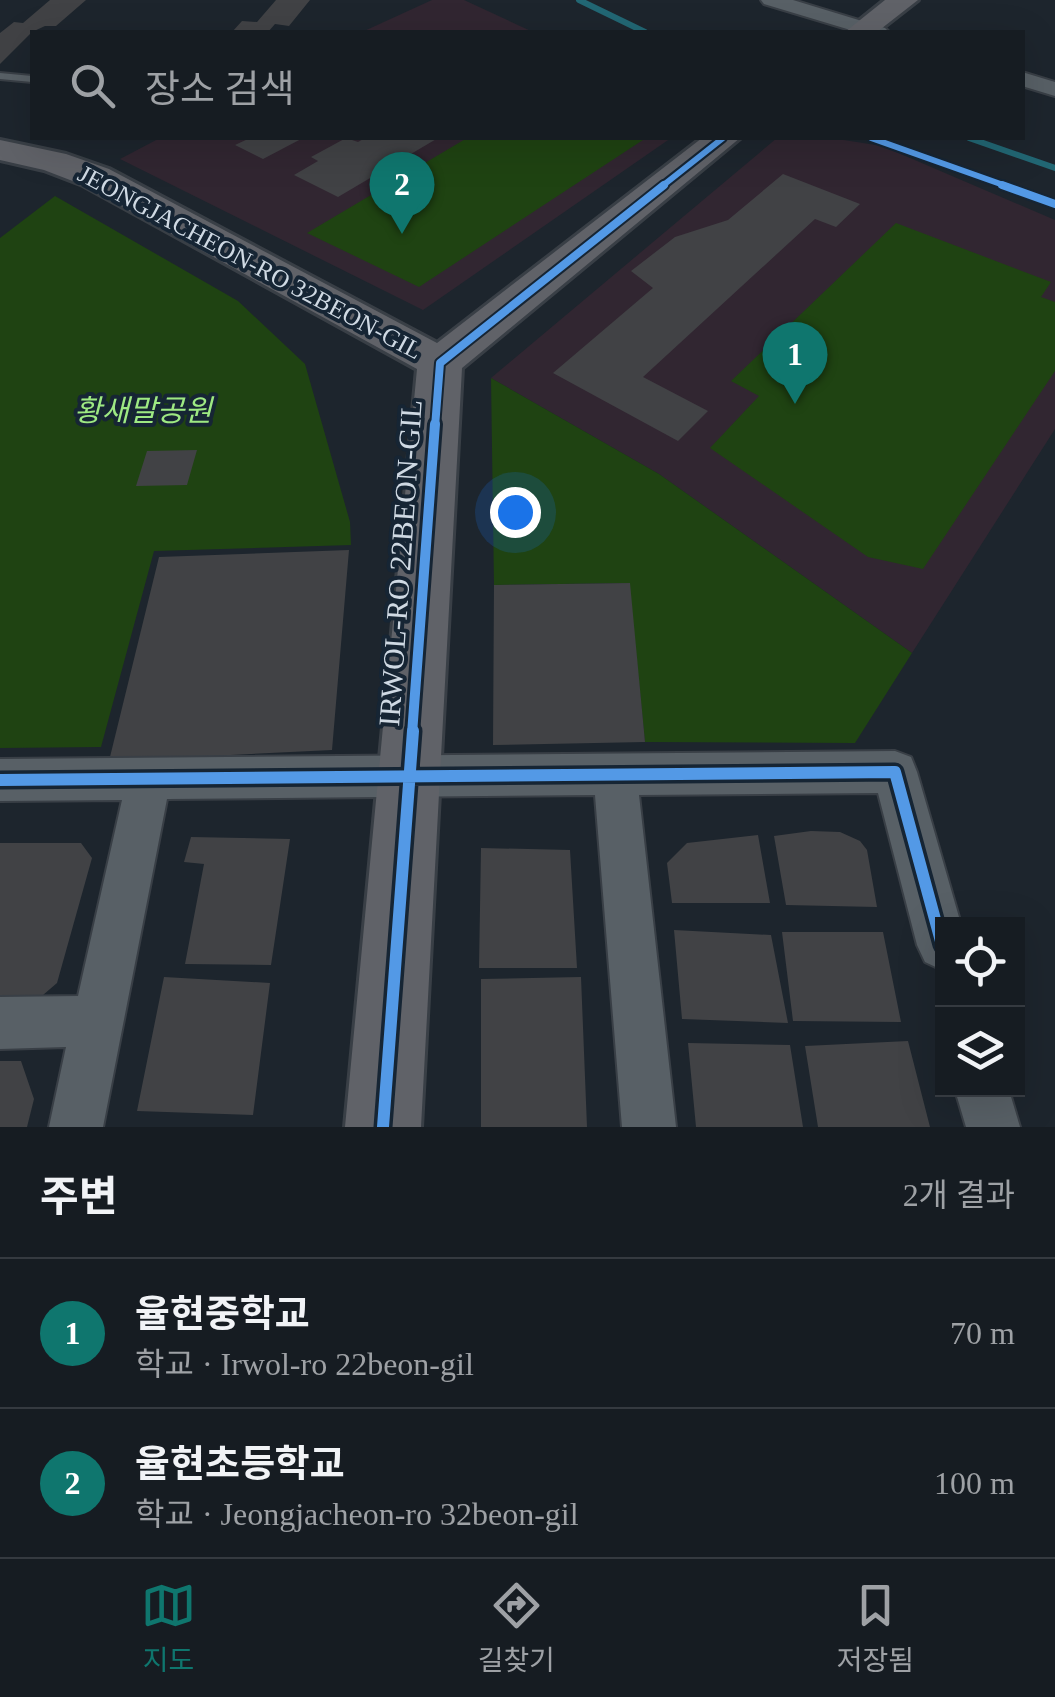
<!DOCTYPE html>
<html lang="ko">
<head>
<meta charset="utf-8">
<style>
  body { margin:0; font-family:"Times New Roman","Noto Sans KR",serif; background:#23292f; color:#f1f3f6 }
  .controls { position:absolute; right:30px; bottom:30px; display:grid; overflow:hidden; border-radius:0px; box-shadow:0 10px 40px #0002 }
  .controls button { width:90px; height:90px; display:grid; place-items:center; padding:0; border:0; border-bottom:2px solid #353a40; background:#161c22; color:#f1f3f6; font:50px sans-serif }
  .you { position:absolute; left:515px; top:512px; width:35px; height:35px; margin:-25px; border:8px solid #fff; border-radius:50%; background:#1a73e8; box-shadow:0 0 0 15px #1a73e833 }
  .badge { display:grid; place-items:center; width:65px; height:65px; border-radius:50%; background:#0f766e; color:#fff; font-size:32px; font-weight:700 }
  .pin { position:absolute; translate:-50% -82px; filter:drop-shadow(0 2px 5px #0008) }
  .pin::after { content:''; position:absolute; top:52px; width:35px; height:30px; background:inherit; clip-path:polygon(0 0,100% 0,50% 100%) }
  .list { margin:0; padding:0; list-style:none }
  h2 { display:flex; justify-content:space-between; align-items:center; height:130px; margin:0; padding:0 40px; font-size:42px }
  h2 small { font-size:32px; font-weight:400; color:#9ea1a5 }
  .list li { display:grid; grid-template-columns:65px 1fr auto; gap:30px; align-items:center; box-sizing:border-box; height:150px; padding:0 40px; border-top:2px solid #353a40 }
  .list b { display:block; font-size:38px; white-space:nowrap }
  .list p { margin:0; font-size:32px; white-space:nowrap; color:#9ea1a5 }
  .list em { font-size:32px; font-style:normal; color:#9ea1a5 }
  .icon { flex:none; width:55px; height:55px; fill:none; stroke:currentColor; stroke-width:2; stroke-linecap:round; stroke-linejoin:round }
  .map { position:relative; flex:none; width:1055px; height:1127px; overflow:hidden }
  .search { position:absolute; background:#161c22; box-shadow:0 10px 40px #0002; left:30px; right:30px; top:30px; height:110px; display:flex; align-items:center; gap:25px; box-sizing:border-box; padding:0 35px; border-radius:0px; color:#9ea1a5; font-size:38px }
  .sheet { height:430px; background:#161c22 }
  nav { display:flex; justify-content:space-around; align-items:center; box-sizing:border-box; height:140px; border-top:2px solid #353a40; background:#161c22; font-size:28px; color:#9ea1a5 }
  nav a { display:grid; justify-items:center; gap:5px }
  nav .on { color:#0f766e }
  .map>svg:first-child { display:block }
  .education { fill:#312631 }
  .green { fill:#1f4312 }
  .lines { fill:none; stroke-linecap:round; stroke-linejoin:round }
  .stream { stroke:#226774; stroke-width:6 }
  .building { fill:#414245 }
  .lane-casing { stroke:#393f46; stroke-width:4 }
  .street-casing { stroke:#393f46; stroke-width:4 }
  .secondary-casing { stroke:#393f46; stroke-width:6 }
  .lane { fill:#586066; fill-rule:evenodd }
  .street { fill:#586066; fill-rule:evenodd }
  .secondary { fill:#606268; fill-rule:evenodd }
  .cycleway-far3-casing { stroke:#162534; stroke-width:10 }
  .cycleway-far2-casing { stroke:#162534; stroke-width:12 }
  .cycleway-far1-casing { stroke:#162534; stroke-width:16 }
  .cycleway-casing { stroke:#162534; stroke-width:19 }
  .cycleway-far3 { stroke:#5399e6; stroke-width:6 }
  .cycleway-far2 { stroke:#5399e6; stroke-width:8 }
  .cycleway-far1 { stroke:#5399e6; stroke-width:10 }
  .cycleway { stroke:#5399e6; stroke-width:12 }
  .labels { text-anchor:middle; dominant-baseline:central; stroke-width:8; stroke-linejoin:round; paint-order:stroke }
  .far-street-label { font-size:25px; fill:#cfd9e3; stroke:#162534 }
  .park-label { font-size:30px; font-style:italic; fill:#9ee983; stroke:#162534 }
  .street-label { font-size:30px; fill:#cfd9e3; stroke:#162534 }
</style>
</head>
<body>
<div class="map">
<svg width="1055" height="1127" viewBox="0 0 1055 1127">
  <rect width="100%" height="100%" fill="#1d252d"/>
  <path class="education" d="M432,0H464L533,32H362Z
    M160,138H671L423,310L120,159Z
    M777,138H831L882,146L1055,220V429L912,653L659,474L491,378Z"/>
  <path class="green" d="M467,138H646L419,287L307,233Z
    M55,196L238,301L305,364L350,522L351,545L154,551L101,747L0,748V238Z
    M896,223L1051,282L1041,297L1055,302V371L923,569L868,557L710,448L759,396L731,381Z
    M491,378L659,474L912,653L855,743L645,742L629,583L494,585Z"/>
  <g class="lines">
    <path class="stream" d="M579,0L645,32
      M969,138L1055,168"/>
  </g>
  <path class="building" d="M50,0H86L56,26H45L32,32L0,64V33L14,22L23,23Z
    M276,0H310L289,26L275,24L268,32H232L242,21L257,22Z
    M250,138H303L263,159L235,145Z
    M346,138L358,142L365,138H438L338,197L294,175L318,161L311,157Z
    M783,174L860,204L836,227L815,219L643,377L708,411L678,441L553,373L653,288L631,271L675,237L728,220Z
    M197,450L187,485L136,486L147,451Z
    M349,550L332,750L109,761L159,557Z
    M630,583L645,742L493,745L494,585Z
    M811,831L840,832L860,841L867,850L877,907L786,905L774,836Z
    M758,835L770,903H672L667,863L687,843Z
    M191,837L290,839L271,965L185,964L204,864L184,862Z
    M0,843H81L92,858L57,983L36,1001L0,1002Z
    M481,848L570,850L577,968H479Z
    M674,930L771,935L788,1023L682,1019Z
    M782,932H883L901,1022L793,1021Z
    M164,977L270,983L253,1115L137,1111Z
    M581,977L587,1127H481V979Z
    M908,1041L930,1127H818L805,1046Z
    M688,1043L790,1045L803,1127H696Z
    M0,1061H21L34,1099L27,1127H0Z"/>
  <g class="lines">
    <defs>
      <path id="lane" d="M0,73L32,76V82L0,79Z"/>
      <path id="street" d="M761,0H793L885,28L889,32H857L764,4Z
        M1022,72L1055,82V96L1022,86Z
        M895,751L911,757L917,772L961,924H942V970L925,962L917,945L878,793L639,795L676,1127H622L595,795L167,799L103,1127H49L66,1047L0,1049V997L78,996L122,800L0,801V759Z
        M955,1090H1009L1020,1127H966Z"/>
      <path id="secondary" d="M885,0H918L877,32H845Z
        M702,138H740L462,368L421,1127H345L417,369L83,185L44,170L0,160V140L66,154L109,169L437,343Z"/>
    </defs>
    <use href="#lane" class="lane-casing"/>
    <use href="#street" class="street-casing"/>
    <use href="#secondary" class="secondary-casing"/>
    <use href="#lane" class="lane"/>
    <use href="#street" class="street"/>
    <use href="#secondary" class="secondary"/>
    <defs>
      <path id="cycleway-far3" d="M871,138L1009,187
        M661,187L723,138"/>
      <path id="cycleway-far2" d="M1002,185L1055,204
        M435,427L440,363L664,185"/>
      <path id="cycleway-far1" d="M412,734L435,424"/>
      <path id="cycleway" d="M0,780L895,772L942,945
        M383,1127L413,731"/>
    </defs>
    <use href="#cycleway-far3" class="cycleway-far3-casing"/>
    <use href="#cycleway-far2" class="cycleway-far2-casing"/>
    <use href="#cycleway-far1" class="cycleway-far1-casing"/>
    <use href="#cycleway" class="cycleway-casing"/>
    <use href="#cycleway-far3" class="cycleway-far3"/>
    <use href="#cycleway-far2" class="cycleway-far2"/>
    <use href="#cycleway-far1" class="cycleway-far1"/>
    <use href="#cycleway" class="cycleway"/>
  </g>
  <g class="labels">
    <g class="far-street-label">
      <text transform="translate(250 262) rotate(28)">JEONGJACHEON-RO 32BEON-GIL</text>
    </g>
    <g class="park-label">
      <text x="143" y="410">황새말공원</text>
    </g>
    <g class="street-label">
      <text transform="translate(400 563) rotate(-86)">IRWOL-RO 22BEON-GIL</text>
    </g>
  </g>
</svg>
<div class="controls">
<button><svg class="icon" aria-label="locate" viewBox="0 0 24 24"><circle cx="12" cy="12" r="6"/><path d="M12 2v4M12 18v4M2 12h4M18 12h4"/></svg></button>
<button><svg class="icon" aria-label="layers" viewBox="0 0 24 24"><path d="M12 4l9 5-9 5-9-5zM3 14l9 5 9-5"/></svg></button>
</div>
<div class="you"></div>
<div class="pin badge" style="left:795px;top:404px">1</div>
<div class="pin badge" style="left:402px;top:234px">2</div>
<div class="search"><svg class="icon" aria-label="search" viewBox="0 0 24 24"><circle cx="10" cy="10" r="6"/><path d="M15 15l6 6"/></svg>장소 검색</div>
</div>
<section class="sheet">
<h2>주변<small>2개 결과</small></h2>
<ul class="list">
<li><span class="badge">1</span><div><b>율현중학교</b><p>학교 · Irwol-ro 22beon-gil</p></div><em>70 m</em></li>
<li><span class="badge">2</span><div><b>율현초등학교</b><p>학교 · Jeongjacheon-ro 32beon-gil</p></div><em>100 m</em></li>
</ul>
</section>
<nav>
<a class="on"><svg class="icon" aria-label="map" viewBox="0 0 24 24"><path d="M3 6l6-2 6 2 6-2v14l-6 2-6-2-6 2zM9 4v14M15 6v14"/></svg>지도</a>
<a><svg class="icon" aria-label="directions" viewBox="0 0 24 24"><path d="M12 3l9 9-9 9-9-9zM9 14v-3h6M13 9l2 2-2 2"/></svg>길찾기</a>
<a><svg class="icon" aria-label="saved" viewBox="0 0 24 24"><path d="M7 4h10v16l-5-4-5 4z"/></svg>저장됨</a>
</nav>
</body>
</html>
